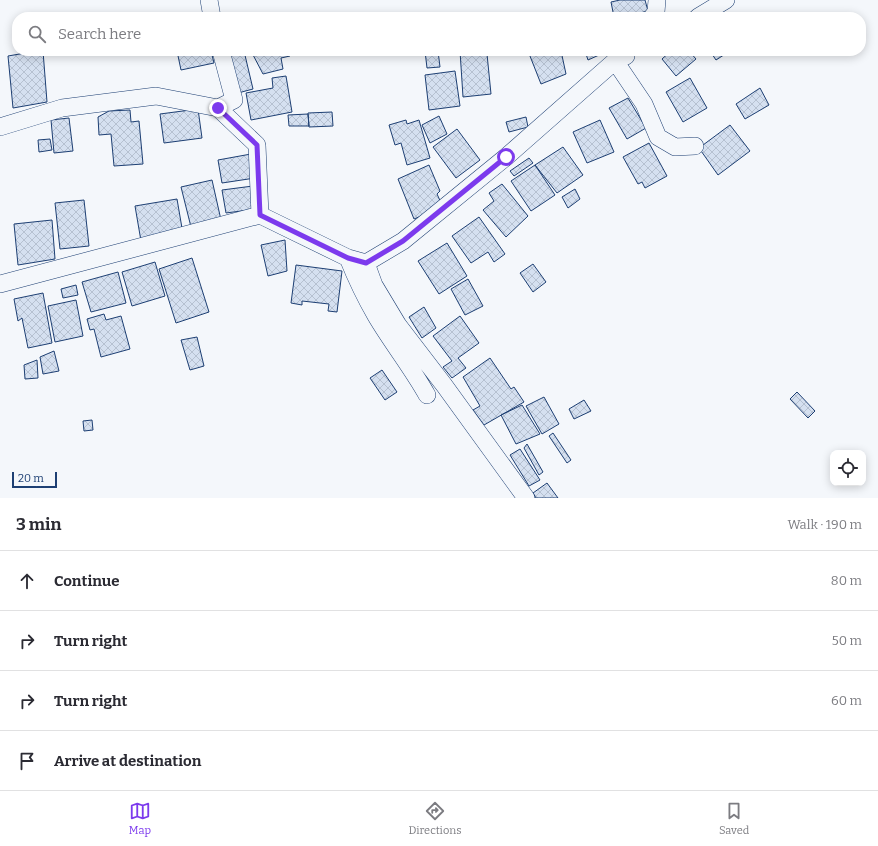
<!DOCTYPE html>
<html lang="en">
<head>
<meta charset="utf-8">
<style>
  body { margin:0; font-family:Bitter,serif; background:#f7f7f7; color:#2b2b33 }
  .controls { position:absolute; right:12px; bottom:12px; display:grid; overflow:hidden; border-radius:8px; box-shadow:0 2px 10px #0003 }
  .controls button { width:36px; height:36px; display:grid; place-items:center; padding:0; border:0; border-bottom:1px solid #e1e1e2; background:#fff; color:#2b2b33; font:20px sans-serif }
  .scale { position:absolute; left:12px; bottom:10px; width:45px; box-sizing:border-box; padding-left:4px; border:2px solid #1d3f73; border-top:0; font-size:11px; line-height:14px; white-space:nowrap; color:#1d3f73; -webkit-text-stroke:3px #f4f7fb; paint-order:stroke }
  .stop { position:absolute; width:12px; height:12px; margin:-9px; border:3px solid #7c3aed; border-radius:50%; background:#fff }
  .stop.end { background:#7c3aed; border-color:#fff; box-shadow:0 1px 4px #0008 }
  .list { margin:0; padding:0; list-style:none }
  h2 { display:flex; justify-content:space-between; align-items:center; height:52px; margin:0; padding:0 16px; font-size:17px }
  h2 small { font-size:13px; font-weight:400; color:#7c7c81 }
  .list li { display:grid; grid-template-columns:26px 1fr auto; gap:12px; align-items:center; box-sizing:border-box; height:60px; padding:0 16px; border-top:1px solid #e1e1e2 }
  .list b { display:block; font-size:15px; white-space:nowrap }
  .list em { font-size:13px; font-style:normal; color:#7c7c81 }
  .icon { flex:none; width:22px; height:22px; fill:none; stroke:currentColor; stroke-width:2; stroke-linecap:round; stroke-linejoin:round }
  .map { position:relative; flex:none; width:878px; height:498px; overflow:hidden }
  .search { position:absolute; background:#fff; box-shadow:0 2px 10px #0003; left:12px; right:12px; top:12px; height:44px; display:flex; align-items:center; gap:10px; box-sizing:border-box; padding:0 14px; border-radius:16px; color:#7c7c81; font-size:15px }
  .sheet { height:292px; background:#fff }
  nav { display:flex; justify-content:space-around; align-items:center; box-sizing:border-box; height:56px; border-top:1px solid #e1e1e2; background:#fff; font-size:11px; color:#7c7c81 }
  nav a { display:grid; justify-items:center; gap:2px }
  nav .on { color:#7c3aed }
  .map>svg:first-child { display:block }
  .building { fill:url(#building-cross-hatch); stroke:#1d3f73 }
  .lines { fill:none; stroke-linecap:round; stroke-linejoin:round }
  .minor-casing { stroke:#1d3f73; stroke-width:18 }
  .minor { stroke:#f4f7fb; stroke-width:17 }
  .route { stroke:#7c3aed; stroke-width:5 }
</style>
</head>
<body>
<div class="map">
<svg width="878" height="498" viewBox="0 0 878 498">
  <defs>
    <pattern id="building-cross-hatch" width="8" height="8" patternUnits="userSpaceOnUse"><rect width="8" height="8" fill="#d5e0f0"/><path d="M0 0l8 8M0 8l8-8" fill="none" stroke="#b6c1d1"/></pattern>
  </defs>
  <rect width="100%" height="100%" fill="#f4f7fb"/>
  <path class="building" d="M620,0H645L648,11L624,17H614L611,2Z
    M37,51H43L47,102L13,108L8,56Z
    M177,51H211L214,63L181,70Z
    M228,51H244L253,89L238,93Z
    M251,51H289L290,56L281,58L283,69L263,74Z
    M425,51H438L440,67L427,68Z
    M460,51H471V55L487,54L491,94L463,97Z
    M528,51H561L566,74L541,84Z
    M585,51H608L588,60Z
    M671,51H689L696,59L676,76L662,59Z
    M710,51H730L716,60Z
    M455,71L460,106L429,110L425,75Z
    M286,76L292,112L251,120L246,93L273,88L272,78Z
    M690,78L707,108L683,122L666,92Z
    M760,88L769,105L745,119L736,104Z
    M628,98L646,128L627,139L609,108Z
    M198,109L202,138L164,143L160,114Z
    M130,110L131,122L139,121L143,164L114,166L111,134L99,135L98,117L109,111Z
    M332,112L333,126L309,127L308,113Z
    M308,114L309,126H289L288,115Z
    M439,116L447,134L430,143L422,125Z
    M526,117L528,127L509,132L506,122Z
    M69,118L73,151L54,153L51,120Z
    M406,120L407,124L419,120L430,158L407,165L401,143L395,145L389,125Z
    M600,120L614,152L587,163L573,132Z
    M730,125L750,151L718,175L699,148Z
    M457,129L480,160L456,178L433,147Z
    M50,139L52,150L39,152L38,140Z
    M649,143L667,176L645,188L642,182L638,184L623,157Z
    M563,147L583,175L557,193L535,165Z
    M251,154L255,178L222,183L218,160Z
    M529,158L533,163L514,176L510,171Z
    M429,165L440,191L437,194L443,207L414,219L398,179Z
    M535,165L555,195L531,211L511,181Z
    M212,180L221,220L191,227L181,187Z
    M502,184L528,216L506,237L483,210L494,201L489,193Z
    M253,186L256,209L226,213L222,190Z
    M575,189L580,199L568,208L562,197Z
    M177,199L183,234L141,241L135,206Z
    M84,200L89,246L60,249L55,203Z
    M479,217L505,254L494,262L488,252L471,263L452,236Z
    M52,220L55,259L18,265L14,224Z
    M285,240L287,271L268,276L261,245Z
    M447,243L467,276L439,294L418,261Z
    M192,258L209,312L176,323L159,269Z
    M155,262L165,296L132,306L122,272Z
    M533,264L546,282L533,292L520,273Z
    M296,265L342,271L337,312L328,311L329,304L302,301V305L291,303Z
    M118,272L126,303L91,312L82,282Z
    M468,279L483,306L465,315L451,289Z
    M76,285L78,295L63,298L61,289Z
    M43,293L52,343L28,348L22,318L18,321L14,299Z
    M76,300L83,336L55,342L48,306Z
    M424,307L436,328L422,338L409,317Z
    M104,314L106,320L121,316L130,349L101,357L94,329L90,330L87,319Z
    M460,316L479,343L458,358L466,368L452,378L443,367L452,361L433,336Z
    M197,337L204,366L190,370L181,340Z
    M54,351L59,371L43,374L40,357Z
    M490,358L511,389L514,387L524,402L484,425L473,410L480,406L463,377Z
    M37,360L38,378L25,379L24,365Z
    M382,370L397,392L385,400L370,378Z
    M797,392L815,411L808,418L790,399Z
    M544,397L559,424L542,434L526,406Z
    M584,400L591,411L574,419L569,409Z
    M522,405L540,434L516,444L501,415Z
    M92,420L93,430L84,431L83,421Z
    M553,433L571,460L567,463L549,436Z
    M527,444L543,472L539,475L524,448Z
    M520,449L540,480L529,486L510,455Z
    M547,483L558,498H536L533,493Z"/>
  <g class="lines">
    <defs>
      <path id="minor" d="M209,0L212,17
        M652,17L656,12L657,0
        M698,17L726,0
        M626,56L615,61L644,104L658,137L675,147L695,146
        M218,108L234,100L221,51
        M0,127L62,108L156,96L218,108L257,145L260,215
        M348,258C356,278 365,297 376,316C392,343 412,368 427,395
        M366,263L374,285L398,325L444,385L526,498
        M0,284L260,215L348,258L366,263L403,241L506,157L615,61L624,51"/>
    </defs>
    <use href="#minor" class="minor-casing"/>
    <use href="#minor" class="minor"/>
  </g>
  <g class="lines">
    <path class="route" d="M218,108L257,145L260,215L348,258L366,263L403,241L506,157"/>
  </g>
</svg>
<div class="controls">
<button><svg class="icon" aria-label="locate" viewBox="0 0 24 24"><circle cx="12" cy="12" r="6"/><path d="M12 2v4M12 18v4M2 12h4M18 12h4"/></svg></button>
</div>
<div class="scale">20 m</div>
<div class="stop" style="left:506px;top:157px"></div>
<div class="stop end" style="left:218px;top:108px"></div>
<div class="search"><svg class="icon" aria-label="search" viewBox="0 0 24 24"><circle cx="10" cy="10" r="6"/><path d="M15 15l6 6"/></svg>Search here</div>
</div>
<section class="sheet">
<h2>3 min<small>Walk · 190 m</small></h2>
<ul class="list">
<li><svg class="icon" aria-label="ahead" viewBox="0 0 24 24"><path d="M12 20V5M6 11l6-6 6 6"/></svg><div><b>Continue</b></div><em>80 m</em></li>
<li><svg class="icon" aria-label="right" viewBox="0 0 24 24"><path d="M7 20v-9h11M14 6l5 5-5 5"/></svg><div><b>Turn right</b></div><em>50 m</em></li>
<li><svg class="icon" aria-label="right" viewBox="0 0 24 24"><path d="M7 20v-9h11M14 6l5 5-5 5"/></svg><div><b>Turn right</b></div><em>60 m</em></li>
<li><svg class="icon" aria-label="arrive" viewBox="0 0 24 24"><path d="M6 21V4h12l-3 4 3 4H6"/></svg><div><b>Arrive at destination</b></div></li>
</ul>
</section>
<nav>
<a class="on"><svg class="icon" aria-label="map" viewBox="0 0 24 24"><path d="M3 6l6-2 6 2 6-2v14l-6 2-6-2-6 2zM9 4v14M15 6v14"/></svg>Map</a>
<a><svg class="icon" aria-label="directions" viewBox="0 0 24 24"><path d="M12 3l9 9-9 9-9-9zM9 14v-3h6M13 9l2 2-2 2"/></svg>Directions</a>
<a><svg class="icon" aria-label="saved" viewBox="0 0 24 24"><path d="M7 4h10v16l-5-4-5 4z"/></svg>Saved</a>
</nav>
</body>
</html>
